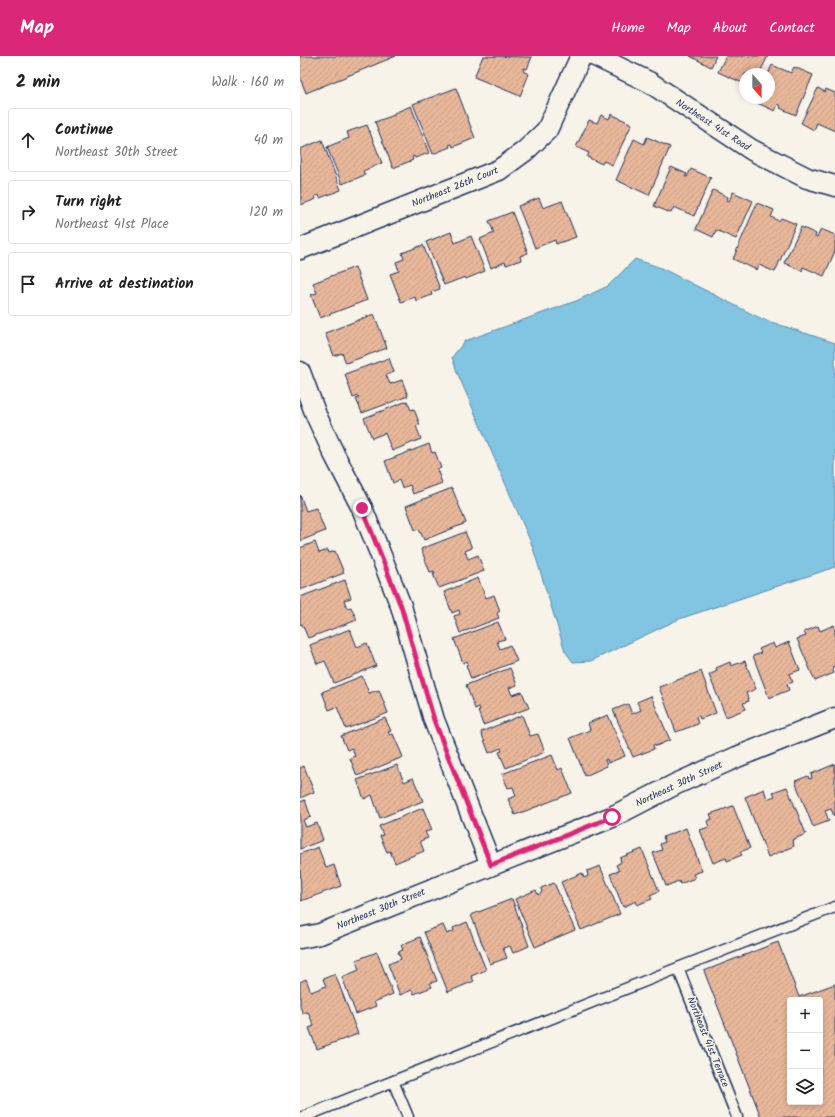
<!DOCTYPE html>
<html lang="en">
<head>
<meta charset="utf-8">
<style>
  body { margin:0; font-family:Kalam,sans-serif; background:#f2f2f2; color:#202124 }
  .controls { position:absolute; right:12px; bottom:12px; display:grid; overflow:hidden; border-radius:4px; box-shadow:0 2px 6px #0003 }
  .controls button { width:36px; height:36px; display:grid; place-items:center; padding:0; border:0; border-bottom:1px solid #e0e0e0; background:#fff; color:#202124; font:20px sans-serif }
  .compass { position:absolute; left:439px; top:12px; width:36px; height:36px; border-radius:50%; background:#fff; box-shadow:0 2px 6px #0003; rotate:159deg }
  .stop { position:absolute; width:12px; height:12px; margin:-9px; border:3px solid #db2777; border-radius:50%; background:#fff }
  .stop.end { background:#db2777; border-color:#fff; box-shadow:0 1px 4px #0008 }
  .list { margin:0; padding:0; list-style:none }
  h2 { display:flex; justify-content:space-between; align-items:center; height:52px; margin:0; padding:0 16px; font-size:17px }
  h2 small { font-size:13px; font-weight:400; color:#757577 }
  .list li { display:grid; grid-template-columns:26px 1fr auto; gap:12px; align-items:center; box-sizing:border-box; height:64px; margin:0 8px 8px; padding:0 8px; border:1px solid #e0e0e0; border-radius:4px }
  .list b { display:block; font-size:15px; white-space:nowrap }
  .list p { margin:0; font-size:13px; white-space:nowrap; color:#757577 }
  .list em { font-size:13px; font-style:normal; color:#757577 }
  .icon { flex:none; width:22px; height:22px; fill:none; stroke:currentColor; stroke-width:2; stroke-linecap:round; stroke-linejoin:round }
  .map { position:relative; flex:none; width:535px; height:1061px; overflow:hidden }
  header { display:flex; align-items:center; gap:24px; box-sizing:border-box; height:56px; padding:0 20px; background:#db2777; color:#fff }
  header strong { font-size:19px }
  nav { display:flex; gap:22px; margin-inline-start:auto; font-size:14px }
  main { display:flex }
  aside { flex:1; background:#fff }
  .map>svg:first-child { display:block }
  .water { fill:#81c5e2; stroke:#5889ad }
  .building { fill:url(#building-hatch); stroke:#1b2f5e; fill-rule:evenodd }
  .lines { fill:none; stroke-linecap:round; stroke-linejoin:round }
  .service-casing { stroke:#1b2f5e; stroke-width:13 }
  .minor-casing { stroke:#1b2f5e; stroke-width:23 }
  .service { stroke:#f7f3e8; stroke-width:10 }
  .minor { stroke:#f7f3e8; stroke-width:20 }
  .route { stroke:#db2777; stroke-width:5 }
  .labels { text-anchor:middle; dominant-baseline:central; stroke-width:3; stroke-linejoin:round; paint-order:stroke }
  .street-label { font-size:10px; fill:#1b2f5e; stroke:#f7f3e8 }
</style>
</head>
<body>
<header>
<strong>Map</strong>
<nav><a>Home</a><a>Map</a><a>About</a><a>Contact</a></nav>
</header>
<main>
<aside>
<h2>2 min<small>Walk · 160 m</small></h2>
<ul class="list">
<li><svg class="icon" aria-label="ahead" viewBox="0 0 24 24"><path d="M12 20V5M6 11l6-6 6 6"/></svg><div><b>Continue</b><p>Northeast 30th Street</p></div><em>40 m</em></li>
<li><svg class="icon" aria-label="right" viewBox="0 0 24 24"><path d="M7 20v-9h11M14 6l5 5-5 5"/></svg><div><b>Turn right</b><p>Northeast 41st Place</p></div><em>120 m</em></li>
<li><svg class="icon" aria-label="arrive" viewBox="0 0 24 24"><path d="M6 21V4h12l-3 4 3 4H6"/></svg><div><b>Arrive at destination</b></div></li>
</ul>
</aside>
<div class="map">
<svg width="535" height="1061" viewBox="0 0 535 1061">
  <defs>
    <pattern id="building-hatch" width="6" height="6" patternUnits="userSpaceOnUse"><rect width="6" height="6" fill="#e9b79a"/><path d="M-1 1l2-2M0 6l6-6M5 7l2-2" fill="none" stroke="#c79e87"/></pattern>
  </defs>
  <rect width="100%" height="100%" fill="#f7f3e8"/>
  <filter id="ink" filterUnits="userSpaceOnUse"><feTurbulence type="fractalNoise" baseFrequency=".025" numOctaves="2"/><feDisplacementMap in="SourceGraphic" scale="8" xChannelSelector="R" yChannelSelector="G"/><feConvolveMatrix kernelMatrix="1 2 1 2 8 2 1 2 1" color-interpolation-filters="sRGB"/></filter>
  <g filter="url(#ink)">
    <path class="water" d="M335,203L361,212L462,263L535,287V511L379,563L291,605L273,606L265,595L232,489L157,316L152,301L165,285L276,245L308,230Z"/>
    <path class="building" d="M0,0H96L6,37L0,22Z
      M183,0L232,1L227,13L224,12L223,15L229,18L220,40L174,21Z
      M390,0H416L411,11Z
      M426,0H468L459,18H445V28L418,16Z
      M472,9L491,17L494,11L513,19L496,59L480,52L481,50L478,48L475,55L455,46L457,42H469V18H468Z
      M156,32L175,82L153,91L152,88L149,89L150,91L133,98L113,48Z
      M518,32L525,36L526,33L535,37V75L517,67L514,74L501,67Z
      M111,50L129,97L115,102L114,100L112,101L113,104L93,112L75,66L94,59V57Z
      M311,58L332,68L312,109L304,105L302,108L287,101L289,97L276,91L289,64L297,67L301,59L309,63Z
      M67,69L82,107L63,115L65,119L42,128L27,91L49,82L47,76Z
      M347,81L370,91L349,139L316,124L334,83L344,88Z
      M22,84L41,134L20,142L19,139L15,140L16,143L1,149L0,93Z
      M371,111L387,118L385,121H387L391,113L411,122L394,160L374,151L371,157L354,150Z
      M413,134L428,141L427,144L429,145L433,136L453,145L436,183L416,174L413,181L396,173Z
      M239,142L243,152L262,145L276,181L256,188L255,184L235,192L218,150Z
      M457,147L474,154L471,161L479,165L481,162L496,168L475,216L459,209L457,214L433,203Z
      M212,156L228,197L220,200L221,204L206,209L205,206L191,212L180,183L194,177L189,165Z
      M501,171L516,178L515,181L517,182L521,173L535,179V195L524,220L503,211L502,215L484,207Z
      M151,176L155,187L171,180L185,215L166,223L165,221L144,229L126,186Z
      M123,189L140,233L131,236L132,239L116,245L115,241L101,246L90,218L99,215L96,206L104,203L102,197Z
      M55,211L67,244L20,262L11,239L17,237L13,227Z
      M74,258L87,292L46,307L42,297L34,300L25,277Z
      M89,302L94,316L86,319L90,328L102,324L108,340L62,357L56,343L59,342L58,340L53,342L45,318Z
      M107,345L111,354L114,353L120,369L116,370L121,383L92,395L85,377L72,382L64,362Z
      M129,388L132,397L135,396L141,412L137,413L142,427L113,438L110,429L102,432L99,424L93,427L85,405Z
      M152,432L166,467L124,484L119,473L115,474L106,450Z
      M0,439L6,455L16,452L25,475L0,485Z
      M165,476L172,492L165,495L168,503L178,499L184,515L139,532L133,518H135L134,515L130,516L121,493Z
      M15,486L19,497L28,494L29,497L35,495L44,517L0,534V492Z
      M178,522L186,542L194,539L200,555L197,557L199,562L160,577L154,560L160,558L159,554L152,557L144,536Z
      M45,524L51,542L44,544L47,552L51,551L57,564L8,582L2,568L0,569V541Z
      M198,566L205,583L197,585L200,593L210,589L217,605L171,623L166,609L168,608L167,605L163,607L154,583Z
      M534,569L535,572V610L532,611L534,617L515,625L497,583L506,580L504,576L518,570L520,575Z
      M50,573L57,591L67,587L76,610L34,627L25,605L17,608L10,589Z
      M489,586L500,614L489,618L493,626L487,628L489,634L469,642L453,600L461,597L459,593L473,587L475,592Z
      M445,605L456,633L446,637L449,645L443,647L446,653L426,661L409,619L417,615L416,612L430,606L431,610Z
      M210,612L217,629L209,632L212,639L222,636L229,652L183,669L178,655L180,654L179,651L175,653L166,629Z
      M401,615L416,657L400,663L399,660L396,661L398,668L376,676L359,631Z
      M62,620L69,637L79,634L88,657L46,673L37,651L29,654L22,636Z
      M351,640L370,684L356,690L355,688L353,689L354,693L333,701L313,654L328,648L332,658L341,654L337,646Z
      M222,659L230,680L238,678L245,696L206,712L199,696L202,695L201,692L189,697L181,676Z
      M308,659L325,700L308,707L307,703L305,704L307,710L285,720L270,682L290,674L288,667Z
      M85,662L91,675L88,676L90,679L93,678L103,701L57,720L50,702L55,700L52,692L47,694L41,680Z
      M252,699L258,714L262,712L272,737L215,759L208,743L216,740L213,731L208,732L202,718Z
      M535,708V759L534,760L531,753L525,755L529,765L513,771L495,725L508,720L509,723L512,722L511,718Z
      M97,709L104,726L113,722L123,745L80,762L72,739L64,743L57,724Z
      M4,710L14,736L0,742V712Z
      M487,731L506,778L492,784L494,790L468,801L445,741L464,733L467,743L475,740L473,736Z
      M5,744L11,761L3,764L6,771L17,767L23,784L0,793V746Z
      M433,750L450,792L440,796L442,799L427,805L426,802L413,807L400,774L409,771L407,765L412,763L410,758Z
      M123,752L132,774L125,776L128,782L120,785L124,795L95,807L90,795L87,796L80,780L83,779L79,770Z
      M386,772L402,815L393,818L395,822L380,828L379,825L366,830L353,797L362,794L360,788L365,786L363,781Z
      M18,791L26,812L34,809L41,830L1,845L0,798Z
      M342,793L359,835L350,839L352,843L337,849L336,845L323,851L310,818L319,815L316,809L321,806L320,802Z
      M300,810L320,858L281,874L261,826L282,817L284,822L288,820L287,815Z
      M254,827L275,874L235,891L215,843L236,834L238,839L242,836L241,832Z
      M212,843L229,890L213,897L210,890L203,892L207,902L190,908L171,859Z
      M167,866L186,914L171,920L174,925L148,936L124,876L143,869L147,878L154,875L153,872Z
      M120,881L137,925L130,927L132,931L114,938L112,934L100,939L88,908L101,903L98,896L103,894L101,889Z
      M478,886L499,941L535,928V1061H461L404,915ZM490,944H520V1046H490Z
      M77,896L93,938L74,946L76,950L56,958L42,921L59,914L56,904Z
      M35,918L58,978L17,993L9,972L14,970L8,956L3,958L0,950V926L6,923L11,936L26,930L23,923Z"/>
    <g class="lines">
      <defs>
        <path id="service" d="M378,912L437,1061
          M93,1025L108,1061
          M3,1061L378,912L535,851"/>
        <path id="minor" d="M295,0L349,26L452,94L507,122L535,130
          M0,193L199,114L225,95L247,74L281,0
          M0,316L16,359L34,398L62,452L101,550L134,664L191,809
          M0,882L20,878L312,761L376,728L437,701L535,662"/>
      </defs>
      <use href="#service" class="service-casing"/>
      <use href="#minor" class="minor-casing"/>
      <use href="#service" class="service"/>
      <use href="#minor" class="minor"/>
    </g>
  </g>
  <g class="lines" filter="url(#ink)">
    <path class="route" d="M62,452L101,550L134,664L191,809L312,761"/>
  </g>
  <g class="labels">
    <g class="street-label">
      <text transform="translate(413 69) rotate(33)">Northeast 41st Road</text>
      <text transform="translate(155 131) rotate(-22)">Northeast 26th Court</text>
      <text transform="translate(379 728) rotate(-25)">Northeast 30th Street</text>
      <text transform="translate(81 853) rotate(-22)">Northeast 30th Street</text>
      <text transform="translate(408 986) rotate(68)">Northeast 41st Terrace</text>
    </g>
  </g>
</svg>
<div class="controls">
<button>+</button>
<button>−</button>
<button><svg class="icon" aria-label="layers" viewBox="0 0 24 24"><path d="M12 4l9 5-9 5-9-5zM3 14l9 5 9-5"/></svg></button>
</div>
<svg class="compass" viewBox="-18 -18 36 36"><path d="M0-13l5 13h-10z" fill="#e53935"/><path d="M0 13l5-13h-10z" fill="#757577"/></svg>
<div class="stop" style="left:312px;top:761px"></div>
<div class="stop end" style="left:62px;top:452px"></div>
</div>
</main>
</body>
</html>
